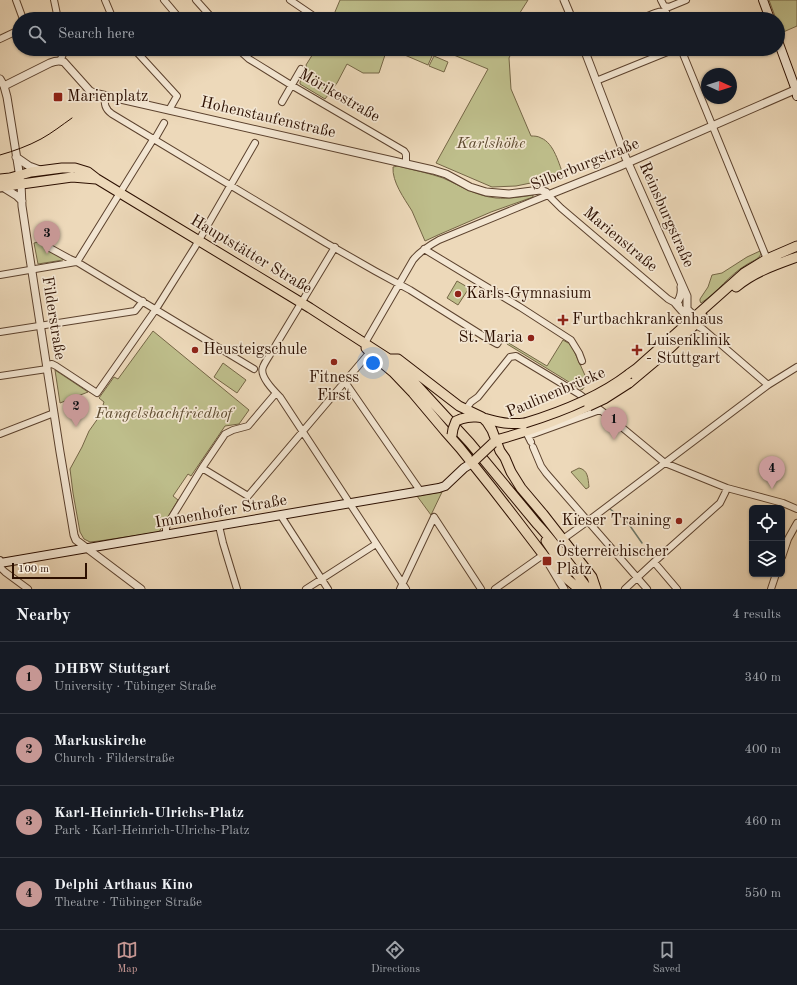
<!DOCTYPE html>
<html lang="en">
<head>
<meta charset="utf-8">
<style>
  body { margin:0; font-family:"Old Standard TT",serif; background:#20242c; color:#f1f3f6 }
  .controls { position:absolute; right:12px; bottom:12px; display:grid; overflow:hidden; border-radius:6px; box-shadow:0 1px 3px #0004 }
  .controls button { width:36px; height:36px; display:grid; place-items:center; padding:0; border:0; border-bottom:1px solid #363941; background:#171b24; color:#f1f3f6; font:20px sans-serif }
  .compass { position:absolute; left:701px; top:68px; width:36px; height:36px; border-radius:50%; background:#171b24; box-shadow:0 1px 3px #0004; rotate:93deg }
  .scale { position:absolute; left:12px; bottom:10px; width:75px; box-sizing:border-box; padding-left:4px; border:2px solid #2c0f00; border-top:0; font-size:11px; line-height:14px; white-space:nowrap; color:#2c0f00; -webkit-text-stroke:3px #f3e6d2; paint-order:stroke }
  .you { position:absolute; left:373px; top:363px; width:14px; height:14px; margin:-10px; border:3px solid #fff; border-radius:50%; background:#1a73e8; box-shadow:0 0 0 6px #1a73e833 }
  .badge { display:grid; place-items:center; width:26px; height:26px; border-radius:50%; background:#c59692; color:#111; font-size:13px; font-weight:700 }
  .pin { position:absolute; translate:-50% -33px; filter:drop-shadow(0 1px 2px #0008) }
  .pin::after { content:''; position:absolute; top:21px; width:14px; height:12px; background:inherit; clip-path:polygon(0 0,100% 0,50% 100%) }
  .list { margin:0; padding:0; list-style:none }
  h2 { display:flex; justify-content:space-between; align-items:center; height:52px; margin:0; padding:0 16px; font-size:17px }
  h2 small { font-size:13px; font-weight:400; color:#9ea1a6 }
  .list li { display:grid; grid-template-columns:26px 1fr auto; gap:12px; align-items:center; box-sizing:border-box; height:72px; padding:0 16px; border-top:1px solid #363941 }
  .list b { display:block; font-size:15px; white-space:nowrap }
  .list p { margin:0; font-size:13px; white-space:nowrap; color:#9ea1a6 }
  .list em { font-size:13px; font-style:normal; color:#9ea1a6 }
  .icon { flex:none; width:22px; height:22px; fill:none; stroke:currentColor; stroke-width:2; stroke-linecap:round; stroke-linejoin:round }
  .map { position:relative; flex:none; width:797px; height:589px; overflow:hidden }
  .search { position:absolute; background:#171b24; box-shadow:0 1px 3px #0004; left:12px; right:12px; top:12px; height:44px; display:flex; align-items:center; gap:10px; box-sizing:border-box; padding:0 14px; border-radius:22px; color:#9ea1a6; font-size:15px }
  .sheet { height:340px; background:#171b24 }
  nav { display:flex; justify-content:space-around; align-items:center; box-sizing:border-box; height:56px; border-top:1px solid #363941; background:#171b24; font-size:11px; color:#9ea1a6 }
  nav a { display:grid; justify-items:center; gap:2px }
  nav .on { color:#c59692 }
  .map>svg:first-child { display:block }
  .green { fill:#bebe8b; stroke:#756646 }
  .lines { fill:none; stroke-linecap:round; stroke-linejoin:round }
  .stream { stroke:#6e7666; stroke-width:1.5 }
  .minor-casing { stroke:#5c422e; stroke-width:8 }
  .tertiary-casing { stroke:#5c422e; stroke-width:9 }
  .secondary-casing { stroke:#2c0f00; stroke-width:10 }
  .primary-casing { stroke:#2c0f00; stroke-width:11 }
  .minor { stroke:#f3e6d2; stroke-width:6 }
  .tertiary { stroke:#f3e6d2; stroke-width:7 }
  .secondary { stroke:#f3e6d2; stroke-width:8 }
  .primary { stroke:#edd9ba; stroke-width:9 }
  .tram { stroke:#2c0f00; stroke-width:1 }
  .primary-bridge-casing { stroke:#2c0f00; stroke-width:11; stroke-linecap:butt }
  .primary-bridge { stroke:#edd9ba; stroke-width:9 }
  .poi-dot { fill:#8f2418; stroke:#f3e6d2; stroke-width:1.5 }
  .labels { text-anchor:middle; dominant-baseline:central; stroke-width:3.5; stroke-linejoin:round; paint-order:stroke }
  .street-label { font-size:16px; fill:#2c0f00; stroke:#f3e6d2 }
  .poi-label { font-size:16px; fill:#2c0f00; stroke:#f3e6d2; text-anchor:start }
  .park-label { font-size:16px; font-style:italic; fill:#5f4c31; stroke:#f3e6d2 }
</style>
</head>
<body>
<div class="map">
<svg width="797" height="589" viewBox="0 0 797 589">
  <rect width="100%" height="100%" fill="#edd9ba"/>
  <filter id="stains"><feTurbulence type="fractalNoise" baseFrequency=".005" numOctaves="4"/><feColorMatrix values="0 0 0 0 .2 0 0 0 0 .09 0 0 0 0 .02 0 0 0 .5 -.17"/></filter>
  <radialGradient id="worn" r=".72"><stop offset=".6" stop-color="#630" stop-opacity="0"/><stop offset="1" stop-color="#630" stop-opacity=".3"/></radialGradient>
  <path class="green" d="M340,0H528L516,19H332Z
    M769,0H797V26L781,33L778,25V19H776Z
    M316,49H387L379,73H363L347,64L337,83L325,99L300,84V82L307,70V68L306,65Z
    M401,49H416L432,56L428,65L400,53Z
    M439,49H513L509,58L511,89L531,136C534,136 538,136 541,138C554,143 559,164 564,177L550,179L516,186L492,187L436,163L488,69Z
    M434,56L448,62L444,72L429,66Z
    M398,166C413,170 429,173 443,178C461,186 476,196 496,198C508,199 521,197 533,195V197L491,212L438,235L425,241L412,211C404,198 392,182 393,167Z
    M38,242L63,258V260L38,264L34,243Z
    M760,251L761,254C758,260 752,261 746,265C729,275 718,292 701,303L700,301V299L708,287L712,275L722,273L747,257Z
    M457,281L469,288L458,305L447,298Z
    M153,331L249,410L239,424L225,426L191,476L188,474L173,496L178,500L159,532L99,541L90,542L84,539L80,532L73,493L70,469L82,447L89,431L106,407L103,405L104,402L99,398L114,377L118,379Z
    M563,340L568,343L570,342L588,382L582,390L507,344V342L547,366Z
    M223,363L246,380L237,393L214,377Z
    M55,370L88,392L60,403Z
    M579,468C588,470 588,478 589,487L586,489L571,472Z
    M441,492H442L431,515L417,496Z"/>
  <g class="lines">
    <path class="stream" d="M610,509L628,523L642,543"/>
    <defs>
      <path id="minor" d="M16,0L23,19
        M54,0L58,19
        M105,0L113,19
        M164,0L180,19
        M196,0L213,19
        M290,0L318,19
        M661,0L664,6L669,7L686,0
        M641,19C648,16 658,10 666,12L669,19
        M0,39L19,30
        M134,49L177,96L169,110
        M227,49L233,52H241
        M238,49L249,59L291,85L404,151L406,154V164
        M681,49L767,259
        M60,61L64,52V49
        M596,81L675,49
        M105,96C104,104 105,109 112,114L326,243L375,271L410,290L488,339L497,344L501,338
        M282,102L301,69
        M48,247L70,259L77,262L254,369
        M335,247L271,353C268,358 265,362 263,367C259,376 274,391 280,397L406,589
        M424,249L520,307L571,340L579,353L582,361
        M77,262L154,138L156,137L164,123
        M0,275L76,262
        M695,325L703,329L768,385
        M0,332L135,311L143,301
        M365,343L413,260C420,251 430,245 439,240L548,195L561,208L668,299L679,305
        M47,365L52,364L56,366L97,393L156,309L195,247L255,143
        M0,376L47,369
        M345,382L421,492
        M466,409L471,402L478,397L510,357L516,356L579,394L607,415L665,463L727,488L783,503L797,509
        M0,434L54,413
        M531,442L528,436L600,410
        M533,447L541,466L546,473L647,589
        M202,468L248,496L370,352
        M281,516L328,589
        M434,517L481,589
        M219,526L223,543L237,589
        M166,535V528L167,525L202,468L225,434L233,430L248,426L276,393
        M563,539L588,521L768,385L797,367
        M782,557L788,539L797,523
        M0,560L1,568L5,572L28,589
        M654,562L677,589
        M306,589L376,544
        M400,589L434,517
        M495,589L543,555
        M625,589L654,562L720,503L725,493L727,488
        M771,589L776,574"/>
      <path id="tertiary" d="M564,0L572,19
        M584,49L625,156L683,287L687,296V309L695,317V321
        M0,79L4,86L7,97L21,184L22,206L28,246L60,452L74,535L76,540L80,543L141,589
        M4,86L50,63C55,61 59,60 64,62L90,91L94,93L433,170L446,174L470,187L486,192L509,194L540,190L546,192L548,195L618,167L797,89
        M16,157L29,166L40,170
        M1,186L17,196L22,201
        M681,287C682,293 680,299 676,304L690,320H695
        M546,559L564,589"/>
      <path id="secondary" d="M763,0L770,19
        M778,41L796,90L797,96
        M0,563L439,488L445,486L464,468L472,463"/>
      <path id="primary" d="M0,179L10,178L31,172L62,168H75L88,172L97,179L120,193L310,308L389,359L403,371L412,380L470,443L537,524C556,544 571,567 588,589
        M0,187L72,177L96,179
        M736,287C754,272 775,265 797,257
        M366,348L375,357L393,372L413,393L445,431L460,448L492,488L516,519L545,557L550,560L566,578L579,589
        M389,359H398L459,406L482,417L487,422L492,430L500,451L505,458L511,472L521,488L543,514L592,577L596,589
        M629,374L636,369L744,273L767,259L797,246
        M629,383L666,352L703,317
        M461,419C476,414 485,419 499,422C508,424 516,424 525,423
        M496,440C528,432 559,420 589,406
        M546,541L565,569"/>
    </defs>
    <use href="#minor" class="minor-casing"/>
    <use href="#tertiary" class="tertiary-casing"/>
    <use href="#secondary" class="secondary-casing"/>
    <use href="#primary" class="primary-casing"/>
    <use href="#minor" class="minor"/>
    <use href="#tertiary" class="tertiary"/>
    <use href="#secondary" class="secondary"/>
    <use href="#primary" class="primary"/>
    <path class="tram" d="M0,155C14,151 28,146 41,139C52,133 62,125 72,118"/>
    <defs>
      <path id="primary-bridge" d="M589,406L604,399L629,383
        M525,423C561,412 599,397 629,374
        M452,435L453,429L456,421L461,419
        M475,460L493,443"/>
    </defs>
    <use href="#primary-bridge" class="primary-bridge-casing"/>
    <use href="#primary-bridge" class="primary-bridge"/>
  </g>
  <g class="poi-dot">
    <rect x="53" y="92" width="10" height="10" rx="2"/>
    <circle cx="458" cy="294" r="4"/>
    <path d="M561 314h4v4h4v4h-4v4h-4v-4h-4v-4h4z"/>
    <circle cx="531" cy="338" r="4"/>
    <circle cx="195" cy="350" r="4"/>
    <path d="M635 344h4v4h4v4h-4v4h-4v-4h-4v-4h4z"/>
    <circle cx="334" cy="362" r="4"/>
    <circle cx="679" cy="521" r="4"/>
    <rect x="542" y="556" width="10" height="10" rx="2"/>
  </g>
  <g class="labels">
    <g class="street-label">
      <text transform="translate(339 96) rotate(30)">Mörikestraße</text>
      <text transform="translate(268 118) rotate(13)">Hohenstaufenstraße</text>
      <text transform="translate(585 165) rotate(-22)">Silberburgstraße</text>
      <text transform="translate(666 215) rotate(66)">Reinsburgstraße</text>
      <text transform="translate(620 240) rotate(40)">Marienstraße</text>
      <text transform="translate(251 255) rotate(31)">Hauptstätter Straße</text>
      <text transform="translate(53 318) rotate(81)">Filderstraße</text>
      <text transform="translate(556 393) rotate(-23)">Paulinenbrücke</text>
      <text transform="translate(221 512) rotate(-10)">Immenhofer Straße</text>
    </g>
    <g class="poi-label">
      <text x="67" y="97">Marienplatz</text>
      <text x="466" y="294">Karls-Gymnasium</text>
      <text x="572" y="320">Furtbachkrankenhaus</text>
      <text x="523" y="338" text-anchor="end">St. Maria</text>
      <text x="646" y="341">Luisenklinik<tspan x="646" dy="18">- Stuttgart</tspan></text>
      <text x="203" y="350">Heusteigschule</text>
      <text x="334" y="378" text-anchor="middle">Fitness<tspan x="334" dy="18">First</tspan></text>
      <text x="671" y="521" text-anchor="end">Kieser Training</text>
      <text x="556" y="552">Österreichischer<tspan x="556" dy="18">Platz</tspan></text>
    </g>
    <g class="park-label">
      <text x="491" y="144">Karlshöhe</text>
      <text x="164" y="414">Fangelsbachfriedhof</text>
    </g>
  </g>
  <rect width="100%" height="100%" filter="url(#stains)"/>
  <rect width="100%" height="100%" fill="url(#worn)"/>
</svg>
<div class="controls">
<button><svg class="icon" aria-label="locate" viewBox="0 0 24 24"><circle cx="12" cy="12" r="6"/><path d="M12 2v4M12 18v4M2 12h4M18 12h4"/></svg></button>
<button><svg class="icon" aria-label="layers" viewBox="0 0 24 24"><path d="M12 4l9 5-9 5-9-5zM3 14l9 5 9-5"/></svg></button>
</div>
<svg class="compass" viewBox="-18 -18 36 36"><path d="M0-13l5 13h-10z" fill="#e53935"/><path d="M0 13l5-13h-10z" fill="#9ea1a6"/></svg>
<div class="scale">100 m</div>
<div class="you"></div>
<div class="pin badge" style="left:614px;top:440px">1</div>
<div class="pin badge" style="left:76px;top:427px">2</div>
<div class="pin badge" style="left:47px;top:254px">3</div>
<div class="pin badge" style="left:772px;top:489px">4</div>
<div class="search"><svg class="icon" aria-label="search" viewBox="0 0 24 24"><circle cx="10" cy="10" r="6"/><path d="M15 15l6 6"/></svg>Search here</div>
</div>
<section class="sheet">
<h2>Nearby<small>4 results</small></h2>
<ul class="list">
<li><span class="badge">1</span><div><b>DHBW Stuttgart</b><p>University · Tübinger Straße</p></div><em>340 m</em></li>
<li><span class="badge">2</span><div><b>Markuskirche</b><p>Church · Filderstraße</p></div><em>400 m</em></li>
<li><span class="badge">3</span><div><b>Karl-Heinrich-Ulrichs-Platz</b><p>Park · Karl-Heinrich-Ulrichs-Platz</p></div><em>460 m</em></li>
<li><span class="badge">4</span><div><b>Delphi Arthaus Kino</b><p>Theatre · Tübinger Straße</p></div><em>550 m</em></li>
</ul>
</section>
<nav>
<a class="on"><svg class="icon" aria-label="map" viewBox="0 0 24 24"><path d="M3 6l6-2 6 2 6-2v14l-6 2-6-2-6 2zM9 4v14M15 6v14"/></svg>Map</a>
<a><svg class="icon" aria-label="directions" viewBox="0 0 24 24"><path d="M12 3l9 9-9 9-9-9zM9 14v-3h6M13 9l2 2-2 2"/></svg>Directions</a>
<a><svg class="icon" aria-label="saved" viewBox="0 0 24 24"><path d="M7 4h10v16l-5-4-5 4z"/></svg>Saved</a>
</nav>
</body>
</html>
